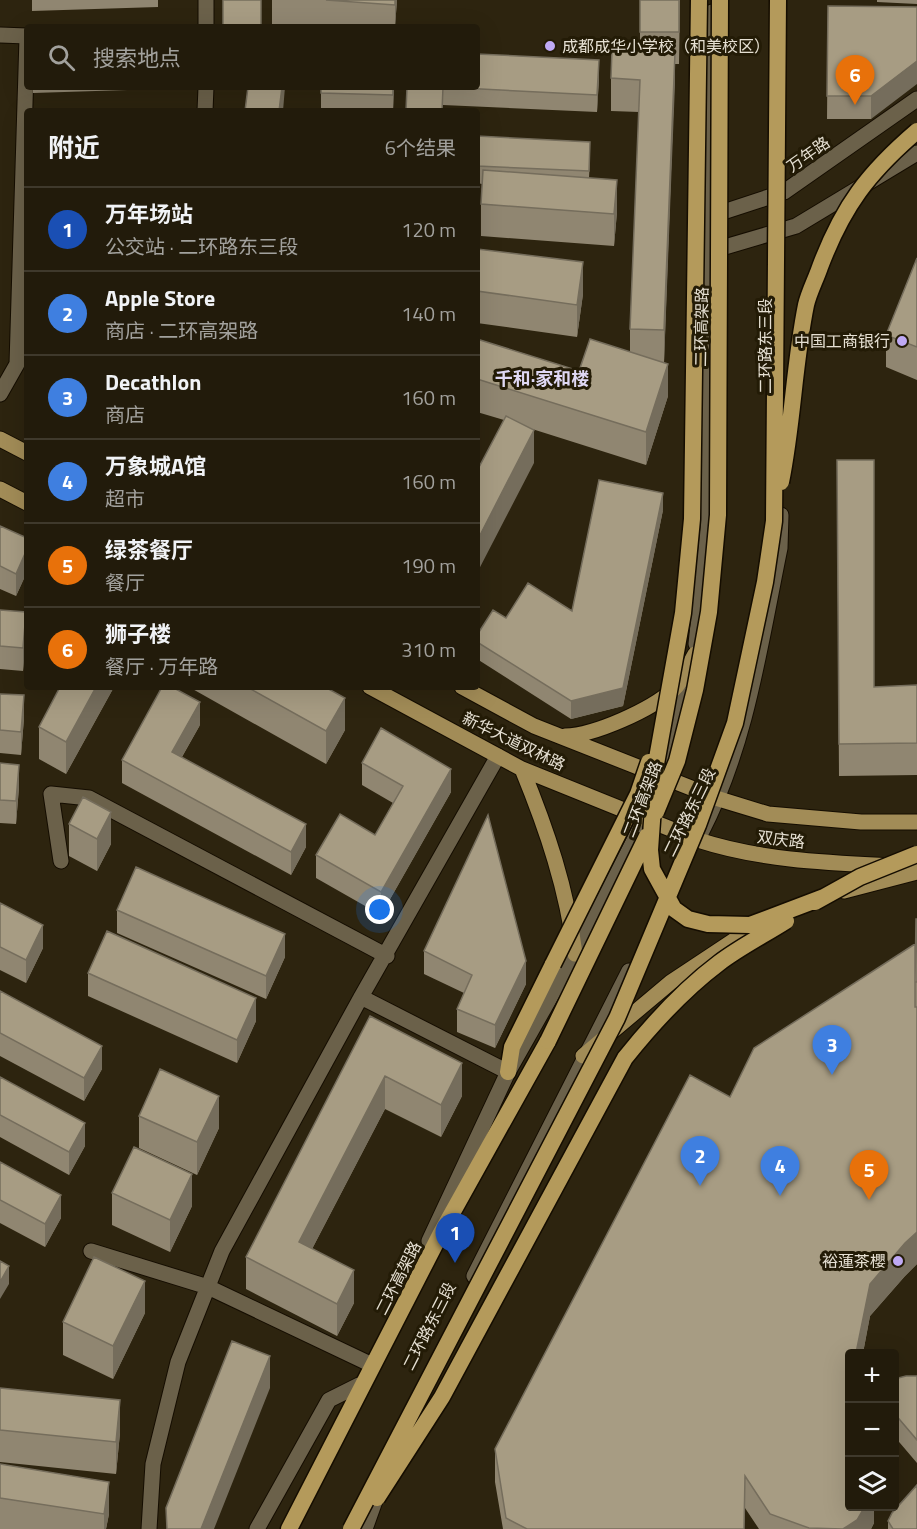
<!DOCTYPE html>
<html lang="zh">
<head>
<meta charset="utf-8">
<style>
  body { margin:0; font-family:"Titillium Web","Noto Sans SC",sans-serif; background:#2e2819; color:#f1f3f6 }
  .controls { position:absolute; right:18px; bottom:18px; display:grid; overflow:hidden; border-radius:6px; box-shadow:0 6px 24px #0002 }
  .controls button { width:54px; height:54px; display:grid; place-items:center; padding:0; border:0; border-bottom:2px solid #3f392c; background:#221b0b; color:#f1f3f6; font:30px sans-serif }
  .you { position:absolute; left:380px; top:910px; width:21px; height:21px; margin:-15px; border:4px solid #fff; border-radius:50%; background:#1a73e8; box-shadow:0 0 0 9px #1a73e833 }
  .badge { display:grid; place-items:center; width:39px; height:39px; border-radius:50%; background:#b45309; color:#fff; font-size:20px; font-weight:700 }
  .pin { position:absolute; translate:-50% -50px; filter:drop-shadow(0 2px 3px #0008) }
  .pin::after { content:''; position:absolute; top:32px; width:21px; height:18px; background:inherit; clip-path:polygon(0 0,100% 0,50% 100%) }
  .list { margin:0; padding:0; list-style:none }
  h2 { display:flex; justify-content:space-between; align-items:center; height:78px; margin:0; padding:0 24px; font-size:26px }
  h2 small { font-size:20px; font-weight:400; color:#a2a19d }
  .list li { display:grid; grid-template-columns:39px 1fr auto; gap:18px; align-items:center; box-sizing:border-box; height:84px; padding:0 24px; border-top:2px solid #3f392c }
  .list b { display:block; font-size:22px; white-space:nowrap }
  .list p { margin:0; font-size:20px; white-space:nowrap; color:#a2a19d }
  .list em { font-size:20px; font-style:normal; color:#a2a19d }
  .icon { flex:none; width:33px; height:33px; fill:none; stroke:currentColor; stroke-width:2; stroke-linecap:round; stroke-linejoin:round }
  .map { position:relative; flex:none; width:917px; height:1529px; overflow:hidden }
  .search { position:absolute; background:#221b0b; box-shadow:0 6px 24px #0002; left:24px; top:24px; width:456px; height:66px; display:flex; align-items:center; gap:15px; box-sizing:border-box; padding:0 21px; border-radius:6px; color:#a2a19d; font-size:22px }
  .panel { position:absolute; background:#221b0b; box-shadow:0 6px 24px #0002; left:24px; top:108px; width:456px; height:582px; border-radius:6px }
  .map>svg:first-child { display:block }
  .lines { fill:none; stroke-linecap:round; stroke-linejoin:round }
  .minor-casing { stroke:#150d00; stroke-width:17 }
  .tertiary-casing { stroke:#150d00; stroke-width:17 }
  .secondary-casing { stroke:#150d00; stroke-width:17 }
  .primary-casing { stroke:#150d00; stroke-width:17 }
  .trunk-casing { stroke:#150d00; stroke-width:19 }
  .minor { stroke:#6b614a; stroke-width:15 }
  .tertiary { stroke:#6b614a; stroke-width:15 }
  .secondary { stroke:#6b614a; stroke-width:15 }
  .primary { stroke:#a28c57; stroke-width:15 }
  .trunk { stroke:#b49a5b; stroke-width:16 }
  .trunk-bridge-casing { stroke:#150d00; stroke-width:19; stroke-linecap:butt }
  .trunk-bridge { stroke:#b49a5b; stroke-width:16 }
  .wall { fill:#908671 }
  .shaded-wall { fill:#756d5c }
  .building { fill:#a79c83; stroke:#756d5c; stroke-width:1.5 }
  .poi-dot { fill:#bfa9f4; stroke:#231b06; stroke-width:2 }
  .labels { text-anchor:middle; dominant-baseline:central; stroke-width:6; stroke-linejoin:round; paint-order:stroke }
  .poi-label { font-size:16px; fill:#e6e0d3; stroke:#231b06; text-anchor:end }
  .street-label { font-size:16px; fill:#e6e0d3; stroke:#231b06 }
  .neighbourhood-label { font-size:18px; font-weight:bold; fill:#dfd8f4; stroke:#231b06 }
</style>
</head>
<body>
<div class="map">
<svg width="917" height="1529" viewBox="0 0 917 1529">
  <rect width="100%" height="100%" fill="#2d240f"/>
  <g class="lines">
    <defs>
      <path id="minor" d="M206,27V0
        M0,35L27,36
        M205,111L206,87
        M0,394L17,364L27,38
        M61,861L51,794L89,798L387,956
        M361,997L508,1072
        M91,1251L208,1287L370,1364
        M149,1529L153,1464L178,1362L222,1251L361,997L498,756"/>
      <path id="tertiary" d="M257,1529L329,1400L359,1385
        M365,1529L380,1487"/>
      <path id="secondary" d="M708,217L784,192L917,99
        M708,252L796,226L917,153
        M696,644L708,527V252L712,12
        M658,783L691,668
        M701,833C747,744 760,645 780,548L781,515
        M429,1241L508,1072L585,936L650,809
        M474,1276L629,971"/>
      <path id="primary" d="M0,439L27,453
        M0,489L27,503
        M370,687L522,769L698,840C769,863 843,863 917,867
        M462,687L534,726L719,799L768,814L861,822H917
        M565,736C595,735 651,710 674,689C683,681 689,664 695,654
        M522,769C547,830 567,889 575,954
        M844,891L917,872
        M583,1056L671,982L760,923"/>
      <path id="trunk" d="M508,1072L512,1047L553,964
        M289,1529L441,1233L548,1041"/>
    </defs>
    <use href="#minor" class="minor-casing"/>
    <use href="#tertiary" class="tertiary-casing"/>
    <use href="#secondary" class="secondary-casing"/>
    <use href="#primary" class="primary-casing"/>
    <use href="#trunk" class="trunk-casing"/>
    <use href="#minor" class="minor"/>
    <use href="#tertiary" class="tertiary"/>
    <use href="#secondary" class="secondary"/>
    <use href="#primary" class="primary"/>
    <use href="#trunk" class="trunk"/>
    <defs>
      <path id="trunk-bridge" d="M699,0L692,519L683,613L656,764L650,850L652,869L674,909L688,919L708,924L750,925L824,897
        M781,482C793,423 794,364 806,305C809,292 816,279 820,267C843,206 868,173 917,131
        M656,812L677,761L695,690L709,612L718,515L720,0
        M815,902L860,877L917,854
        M553,964L638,794L649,762
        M548,1041L647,836
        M377,1498L442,1397L625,1058C653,1023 683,990 719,963C740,947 764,935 786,921
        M351,1529L617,1018L698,825L735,723L765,582L774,521L778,0"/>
    </defs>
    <use href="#trunk-bridge" class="trunk-bridge-casing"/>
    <use href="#trunk-bridge" class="trunk-bridge"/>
  </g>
  <path class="wall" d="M32,0H158V7L32,11Z
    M272,0H397L395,27H272Z
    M640,0H680L679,64H675L664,362L668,396L646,465L529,428L534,463L504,420L477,412V339L579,371L630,352V329L639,112L611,111V78L640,51Z
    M877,0H917V4L877,2Z
    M828,6L917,7L871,119H827Z
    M599,78L597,112L443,105L407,87Z
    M33,87H159V89L33,93Z
    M321,87H394L393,111H321Z
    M477,136L590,159L589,178L617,212L614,246L481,236V204L482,184L477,183Z
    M477,249L583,294L577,337L477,323Z
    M917,258V380L886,367V335Z
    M837,460L874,687L917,685V775L839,776Z
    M663,510L623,706L571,719L477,659V635L506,618L572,611Z
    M0,526L27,538V572L16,596L0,589Z
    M0,610L26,635L23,671L0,669Z
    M114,687L66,774L39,759V727Z
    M189,687H325L345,730L326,764Z
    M0,694L24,718L21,755L0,753Z
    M200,725L182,757L306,847L291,875L122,783V760Z
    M0,763L19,787L16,824L0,823Z
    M362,763L451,792L381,915L316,878V855L375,835L393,803L362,785Z
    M69,824L111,844L97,871L69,856Z
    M0,903L43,948L26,983L0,970Z
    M117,910L285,957L266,999L117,933Z
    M917,919V1264L905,1276L870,1316L863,1353H849V1506H874V1523L871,1529H759L745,1508L744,1529H503L495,1482V1449L730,1097L915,944Z
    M424,951L526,984L495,1048L457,1032V1009L464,993L424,974Z
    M88,973L256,1021L237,1063L88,996Z
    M0,991L102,1069L84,1101L0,1056Z
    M370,1016L462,1096L441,1137L385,1109L312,1249L354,1303L337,1336L246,1289V1257Z
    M0,1077L85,1146L69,1175L0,1137Z
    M139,1116L219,1128L197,1175L139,1148Z
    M0,1162L61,1218L45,1247L0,1223Z
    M112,1193L192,1206L170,1252L112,1225Z
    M145,1313L113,1379L63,1355V1322Z
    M917,1376V1463L894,1436V1379Z
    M0,1388L120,1433L116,1474L0,1462Z
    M0,1464L109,1514L106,1529H0Z
    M888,1521L917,1529H888Z"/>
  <path class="shaded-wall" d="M395,0H397L395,27Z
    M675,52V84L664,363V330Z
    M599,60V78L597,112V95Z
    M917,61V84L871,119V96Z
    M282,87H285L283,111H279Z
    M393,87H394L393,111Z
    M617,180V212L614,246V214Z
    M583,262V294L577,337V305Z
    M668,364V396L646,465V432Z
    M534,430V463L477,573V541Z
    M663,493V510L623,706L571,719V701Z
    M27,549V572L16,596V574Z
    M26,612V635L23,671V648Z
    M96,687H114L66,774V742Z
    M24,695V718L21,755V732Z
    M345,698V730L326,764V731Z
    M200,702V725L172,774V752Z
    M19,765V787L16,824V801Z
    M451,769V792L381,915V892Z
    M111,812V844L97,871V839Z
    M306,824V847L291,875V852Z
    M43,925V948L26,983V960Z
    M285,934V957L266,999V976Z
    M526,961V984L495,1048V1025Z
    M256,998V1021L237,1063V1040Z
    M102,1046V1069L84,1101V1078Z
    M462,1063V1096L441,1137V1105Z
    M385,1076V1109L299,1274V1242Z
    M219,1096V1128L197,1175V1142Z
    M85,1123V1146L69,1175V1152Z
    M192,1174V1206L170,1252V1220Z
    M61,1195V1218L45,1247V1224Z
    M917,1232V1264L905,1276L870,1316L863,1353H856L870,1284L905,1243Z
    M9,1266V1284L0,1299V1282Z
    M354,1270V1303L337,1336V1304Z
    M145,1281V1313L113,1379V1346Z
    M270,1356V1388L214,1529H201Z
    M120,1400V1433L116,1474V1442Z
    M109,1482V1514L106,1529H104V1514Z
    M865,1506H874V1523L871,1529H843Z"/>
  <path class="building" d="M223,0H261V27H223Z
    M326,0H395V5Z
    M640,0H679V32H640Z
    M828,6L917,7V61L871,96H827Z
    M612,50L675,52L664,330L630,329L640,80L611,78Z
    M477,54L599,60L597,95L443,87L442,111H406L407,87H477Z
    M248,87H282L279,111H245Z
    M321,87H393V95L321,93Z
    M477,136L590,142L589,171L477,166Z
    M483,170L617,180L614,214L481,204Z
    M477,249L583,262L577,305L477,291Z
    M917,258V347L886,335Z
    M477,339L579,371L590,339L668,364L646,432L477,379Z
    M506,416L534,430L477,541V471Z
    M837,460H874V687L917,685V743L839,744Z
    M599,480L663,493L623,688L571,701L477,642V635L493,610L506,618L528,583L572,611Z
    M0,526L27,538V549L16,574L0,566Z
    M0,610L26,612L23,648L0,646Z
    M60,687H96L66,742L39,727Z
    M162,687H172L200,702L172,752L306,824L291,852L122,760Z
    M247,687H325L345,698L326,731Z
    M0,694L24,695L21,732L0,730Z
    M381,728L451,769L381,892L316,855L340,814L375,835L403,786L362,763Z
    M0,763L19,765L16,801L0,800Z
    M83,797L111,812L97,839L69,824Z
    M488,815L526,961L495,1025L457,1009L472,975L424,951Z
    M136,867L285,934L266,976L117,910Z
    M0,903L43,925L26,960L0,947Z
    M916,919H917V982H915Z
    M107,931L256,998L237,1040L88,973Z
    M915,944V1007H917V1232L905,1243L870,1284L856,1353H849V1506H865L857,1520L843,1529L809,1528L770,1514L745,1476L744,1529H527L506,1518L495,1449L690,1075L730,1097L754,1048Z
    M0,991L102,1046L84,1078L0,1033Z
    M370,1016L462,1063L441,1105L385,1076L299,1242L354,1270L337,1304L246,1257Z
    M160,1069L219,1096L197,1142L139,1116Z
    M0,1077L85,1123L69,1152L0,1115Z
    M134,1147L192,1174L170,1220L112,1193Z
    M0,1162L61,1195L45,1224L0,1200Z
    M94,1257L145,1281L113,1346L63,1322Z
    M0,1261L9,1266L0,1282Z
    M232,1341L270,1356L201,1529H167L166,1508Z
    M906,1376H917V1440L894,1413V1379Z
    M0,1388L120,1400L116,1442L0,1430Z
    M0,1464L109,1482L104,1514L0,1498Z
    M917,1485V1529H893L888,1521L892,1513Z"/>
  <g class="poi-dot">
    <circle cx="550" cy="46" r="6"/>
    <circle cx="902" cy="341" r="6"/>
    <circle cx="898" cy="1261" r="6"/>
  </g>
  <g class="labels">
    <g class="poi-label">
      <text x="562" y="46" text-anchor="start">成都成华小学校（和美校区）</text>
      <text x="890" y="341">中国工商银行</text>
      <text x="886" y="1261">裕蓮茶櫻</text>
    </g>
    <g class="street-label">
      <text transform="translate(808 154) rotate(-35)">万年路</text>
      <text transform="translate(701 327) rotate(-89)">二环高架路</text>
      <text transform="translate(765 346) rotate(-90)">二环路东三段</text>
      <text transform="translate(514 741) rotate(26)">新华大道双林路</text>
      <text transform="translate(642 799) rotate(-69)">二环高架路</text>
      <text transform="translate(689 812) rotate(-64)">二环路东三段</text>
      <text transform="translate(781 839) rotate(7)">双庆路</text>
      <text transform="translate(398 1278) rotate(-63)">二环高架路</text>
      <text transform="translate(429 1326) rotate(-63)">二环路东三段</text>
    </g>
    <g class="neighbourhood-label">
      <text x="542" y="378">千和·家和楼</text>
    </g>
  </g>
</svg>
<div class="controls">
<button>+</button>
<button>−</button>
<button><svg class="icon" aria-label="layers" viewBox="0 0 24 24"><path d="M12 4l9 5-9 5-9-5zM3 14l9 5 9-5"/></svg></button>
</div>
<div class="you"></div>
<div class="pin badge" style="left:455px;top:1263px;background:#1a4fb4">1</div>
<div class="pin badge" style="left:700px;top:1186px;background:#3f7fe0">2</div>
<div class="pin badge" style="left:832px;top:1075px;background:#3f7fe0">3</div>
<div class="pin badge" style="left:780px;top:1196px;background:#3f7fe0">4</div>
<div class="pin badge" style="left:869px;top:1200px;background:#e8710a">5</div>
<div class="pin badge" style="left:855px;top:105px;background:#e8710a">6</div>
<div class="search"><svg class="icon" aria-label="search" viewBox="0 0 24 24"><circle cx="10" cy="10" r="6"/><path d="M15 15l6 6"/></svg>搜索地点</div>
<section class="panel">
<h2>附近<small>6个结果</small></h2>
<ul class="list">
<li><span class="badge" style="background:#1a4fb4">1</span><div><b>万年场站</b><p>公交站 · 二环路东三段</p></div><em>120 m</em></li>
<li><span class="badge" style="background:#3f7fe0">2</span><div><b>Apple Store</b><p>商店 · 二环高架路</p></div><em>140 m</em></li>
<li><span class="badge" style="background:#3f7fe0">3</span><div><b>Decathlon</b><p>商店</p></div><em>160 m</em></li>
<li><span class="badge" style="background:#3f7fe0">4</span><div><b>万象城A馆</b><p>超市</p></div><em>160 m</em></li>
<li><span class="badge" style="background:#e8710a">5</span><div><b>绿茶餐厅</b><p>餐厅</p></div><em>190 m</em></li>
<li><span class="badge" style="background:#e8710a">6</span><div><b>狮子楼</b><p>餐厅 · 万年路</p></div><em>310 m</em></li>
</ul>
</section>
</div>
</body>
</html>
